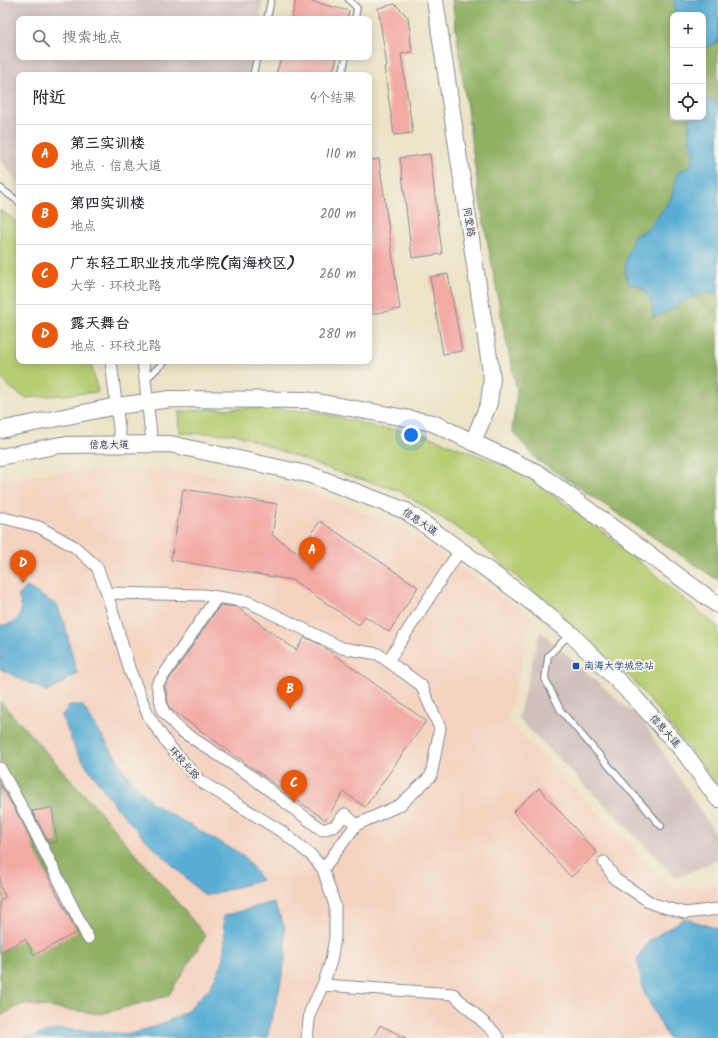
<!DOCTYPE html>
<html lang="zh">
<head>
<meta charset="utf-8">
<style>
  body { margin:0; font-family:Kalam,"LXGW WenKai TC",sans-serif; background:#f2f2f3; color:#2b2b33 }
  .controls { position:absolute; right:12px; top:12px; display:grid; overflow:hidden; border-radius:8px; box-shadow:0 2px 10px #0003 }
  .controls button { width:36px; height:36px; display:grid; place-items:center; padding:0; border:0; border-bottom:1px solid #e1e1e2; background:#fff; color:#2b2b33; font:20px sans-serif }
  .you { position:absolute; left:411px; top:435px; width:14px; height:14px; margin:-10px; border:3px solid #fff; border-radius:50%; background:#1a73e8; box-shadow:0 0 0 6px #1a73e833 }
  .badge { display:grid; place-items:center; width:26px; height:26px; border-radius:50%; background:#ea580c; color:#fff; font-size:13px; font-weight:700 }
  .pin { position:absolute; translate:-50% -33px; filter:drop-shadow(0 1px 2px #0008) }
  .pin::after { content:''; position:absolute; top:21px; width:14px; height:12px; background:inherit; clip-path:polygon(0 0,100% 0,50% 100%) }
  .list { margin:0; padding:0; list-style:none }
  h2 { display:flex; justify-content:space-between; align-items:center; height:52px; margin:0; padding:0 16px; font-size:17px }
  h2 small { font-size:13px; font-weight:400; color:#7c7c81 }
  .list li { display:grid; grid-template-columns:26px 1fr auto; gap:12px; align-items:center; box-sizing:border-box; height:60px; padding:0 16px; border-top:1px solid #e1e1e2 }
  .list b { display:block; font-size:15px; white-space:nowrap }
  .list p { margin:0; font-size:13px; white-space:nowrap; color:#7c7c81 }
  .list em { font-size:13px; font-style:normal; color:#7c7c81 }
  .icon { flex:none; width:22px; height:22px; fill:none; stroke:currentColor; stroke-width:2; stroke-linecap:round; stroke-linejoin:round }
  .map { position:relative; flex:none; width:718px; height:1038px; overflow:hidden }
  .search { position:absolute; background:#fff; box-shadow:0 2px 10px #0003; left:16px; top:16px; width:356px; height:44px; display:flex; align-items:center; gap:10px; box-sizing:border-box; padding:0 14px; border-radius:8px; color:#7c7c81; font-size:15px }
  .panel { position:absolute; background:#fff; box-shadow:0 2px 10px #0003; left:16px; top:72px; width:356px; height:292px; border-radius:8px }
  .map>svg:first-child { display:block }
  .built { fill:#f4d3c0 }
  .industrial { fill:#d0c0bc }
  .green { fill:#b6cd72; stroke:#687e68 }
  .forest { fill:#90b064; stroke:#567061; fill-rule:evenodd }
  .water { fill:#58add4; stroke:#3a6e99 }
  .building { fill:#f3aaa5 }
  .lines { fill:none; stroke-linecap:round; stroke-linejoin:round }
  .lane-casing { stroke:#848a92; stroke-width:8 }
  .street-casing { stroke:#848a92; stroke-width:13 }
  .secondary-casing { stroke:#848a92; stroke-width:18 }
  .lane { stroke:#fff; stroke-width:5.5 }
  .street { stroke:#fff; stroke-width:11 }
  .secondary { stroke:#fff; stroke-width:16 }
  .transit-dot { fill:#1a4fb4; stroke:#f7f3e8; stroke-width:1.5 }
  .labels { text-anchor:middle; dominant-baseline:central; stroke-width:4; stroke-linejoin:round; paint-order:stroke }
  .street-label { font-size:10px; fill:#1b2f5e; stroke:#f7f3e8 }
  .transit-label { font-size:10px; fill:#164399; stroke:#f7f3e8; text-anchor:start }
</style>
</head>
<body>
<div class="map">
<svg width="718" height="1038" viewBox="0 0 718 1038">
  <rect width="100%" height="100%" fill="#f7f3e8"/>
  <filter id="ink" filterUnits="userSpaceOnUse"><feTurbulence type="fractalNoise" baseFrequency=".025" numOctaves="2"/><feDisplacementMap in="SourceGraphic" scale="8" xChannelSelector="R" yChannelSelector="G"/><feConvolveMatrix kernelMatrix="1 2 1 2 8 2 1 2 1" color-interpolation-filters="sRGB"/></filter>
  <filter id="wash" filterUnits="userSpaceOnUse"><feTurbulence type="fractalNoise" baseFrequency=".012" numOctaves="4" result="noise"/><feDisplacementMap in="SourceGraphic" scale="16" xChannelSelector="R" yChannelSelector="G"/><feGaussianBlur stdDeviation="0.9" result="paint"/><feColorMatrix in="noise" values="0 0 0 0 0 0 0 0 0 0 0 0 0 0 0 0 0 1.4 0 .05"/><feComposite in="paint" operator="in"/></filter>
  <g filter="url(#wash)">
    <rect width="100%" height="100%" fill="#ece4c7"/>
    <path class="built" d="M163,469L274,483L322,495L409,531L532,618L508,721L672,888L718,884V1038H0V480L52,473Z"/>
    <path class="industrial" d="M0,0H262L261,19H19V57H254L248,75H19V184L0,159Z
      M540,631L644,723L718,838V859L677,878L518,718Z"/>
    <path class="green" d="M0,210L19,224V361H90L98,392L25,398L7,385L0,376Z
      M266,408L317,412L380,428L417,432L519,471L596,526L718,627V788L710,775L634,681L474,539L400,491L337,472L235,434L180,433L179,412L210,409Z"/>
    <path class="forest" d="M452,0H718V580L537,460L512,431L517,391L504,331L479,196ZM673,15H703V117H673Z
      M0,701L94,805L206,936L168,996L101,1014L23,1004L0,1016Z"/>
    <path class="water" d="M674,0H718V42L703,49V15H675Z
      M706,98L718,104V291L717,293H708L689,298L676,307L653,318C653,302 650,295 638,285H629C621,266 628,253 634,236L646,230L664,209L672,196L677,173L691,165L694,152C688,141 688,130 690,117H703V100Z
      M27,587L57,605L64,622L77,674L48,692L0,669V625C18,626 26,612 18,596Z
      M69,705H82L128,776L153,804L214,839L243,855L262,880L205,896L145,839L116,807L76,751L62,716Z
      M273,902L284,925L286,954L279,991L267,1038H24L60,1029L130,1034L160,1025L185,1012L209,989L222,964L225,940L223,916Z
      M685,918L718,929V1038H668L643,990L637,958L650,940Z"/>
    <g id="blocks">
      <path class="building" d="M296,0H307L349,11L347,19H291Z
        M395,4L408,17L412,52L401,54L413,133L394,135L384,67L387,66L378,8Z
        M281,57H337L332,75H276Z
        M430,154L442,254L412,258L400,158Z
        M379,159L400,309L371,314L369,299V160Z
        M448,274L462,351L443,354L430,277Z
        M183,489L277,504L272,535L299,553L320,521L418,587L389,632L365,616L359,625L292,580L171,560Z
        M220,605L237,607L296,650L305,637L321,645L426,721L365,807L344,792L325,820L169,708L165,686Z
        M0,784L25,827L34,846H32L77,932L34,955L25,939L0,952V900L6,897L0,887Z
        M539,788L597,853L571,877L513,812Z
        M52,808L57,842L49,843L32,811Z
        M380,1025L406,1038H373Z"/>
    </g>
  </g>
  <g filter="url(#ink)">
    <use href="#blocks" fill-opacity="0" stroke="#848a92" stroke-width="1"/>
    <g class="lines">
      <defs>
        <path id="lane" d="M349,0L357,8L355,19
          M267,19L271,0
          M253,75L257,57
          M342,75L346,57
          M0,188L19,202
          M145,380L165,361
          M570,634L548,656L545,679L561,711L661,826"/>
        <path id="street" d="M111,361L121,445
          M143,361L152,444
          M0,518H4L39,527L75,547L97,567L107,593L130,671L148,715L166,742L200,781L284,833L312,856L323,869L335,906V937L331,961L323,985L310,1012L307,1038
          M107,593L204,595L249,602L342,648L378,654L421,685L440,728L431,776L400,805L356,825L323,869
          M217,597L157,685L163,711L180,730L252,777L322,830L335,826L345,814L356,825
          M388,661L460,550
          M0,768L31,824L88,938
          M604,862L615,879L653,904L685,913L718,909
          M323,985L453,994L494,1032L498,1038"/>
        <path id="secondary" d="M435,0L492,378L489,403L473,442
          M0,430L117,406L171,399L306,400L433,423L538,473L718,605
          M0,457L60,445L170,444L311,475L406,511L521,594L571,634L636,699L684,752L718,799"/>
      </defs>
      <use href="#lane" class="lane-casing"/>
      <use href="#street" class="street-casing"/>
      <use href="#secondary" class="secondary-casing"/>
      <use href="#lane" class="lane"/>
      <use href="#street" class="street"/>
      <use href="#secondary" class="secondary"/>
    </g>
  </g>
  <rect class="transit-dot" x="572" y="662" width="8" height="8" rx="2"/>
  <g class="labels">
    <g class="street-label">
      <text transform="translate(469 222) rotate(81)">同堂路</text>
      <text x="109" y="445">信息大道</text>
      <text transform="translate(420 522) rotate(34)">信息大道</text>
      <text transform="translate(665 731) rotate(48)">信息大道</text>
      <text transform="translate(184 763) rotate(48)">环校北路</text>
    </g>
    <g class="transit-label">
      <text x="584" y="666">南海大学城总站</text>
    </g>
  </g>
</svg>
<div class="controls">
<button>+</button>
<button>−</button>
<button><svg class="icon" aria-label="locate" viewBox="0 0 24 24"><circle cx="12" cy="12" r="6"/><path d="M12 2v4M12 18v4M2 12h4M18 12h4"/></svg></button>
</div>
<div class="you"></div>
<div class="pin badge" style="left:312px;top:570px">A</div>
<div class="pin badge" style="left:290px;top:709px">B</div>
<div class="pin badge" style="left:294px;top:803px">C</div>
<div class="pin badge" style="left:23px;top:583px">D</div>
<div class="search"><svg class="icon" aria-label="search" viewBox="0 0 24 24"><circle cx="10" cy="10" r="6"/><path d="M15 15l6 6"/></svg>搜索地点</div>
<section class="panel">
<h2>附近<small>4个结果</small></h2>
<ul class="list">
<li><span class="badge">A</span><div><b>第三实训楼</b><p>地点 · 信息大道</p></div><em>110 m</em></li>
<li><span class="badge">B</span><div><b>第四实训楼</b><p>地点</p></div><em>200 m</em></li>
<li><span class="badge">C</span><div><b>广东轻工职业技术学院(南海校区)</b><p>大学 · 环校北路</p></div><em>260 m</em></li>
<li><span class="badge">D</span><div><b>露天舞台</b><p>地点 · 环校北路</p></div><em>280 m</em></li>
</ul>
</section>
</div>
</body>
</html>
